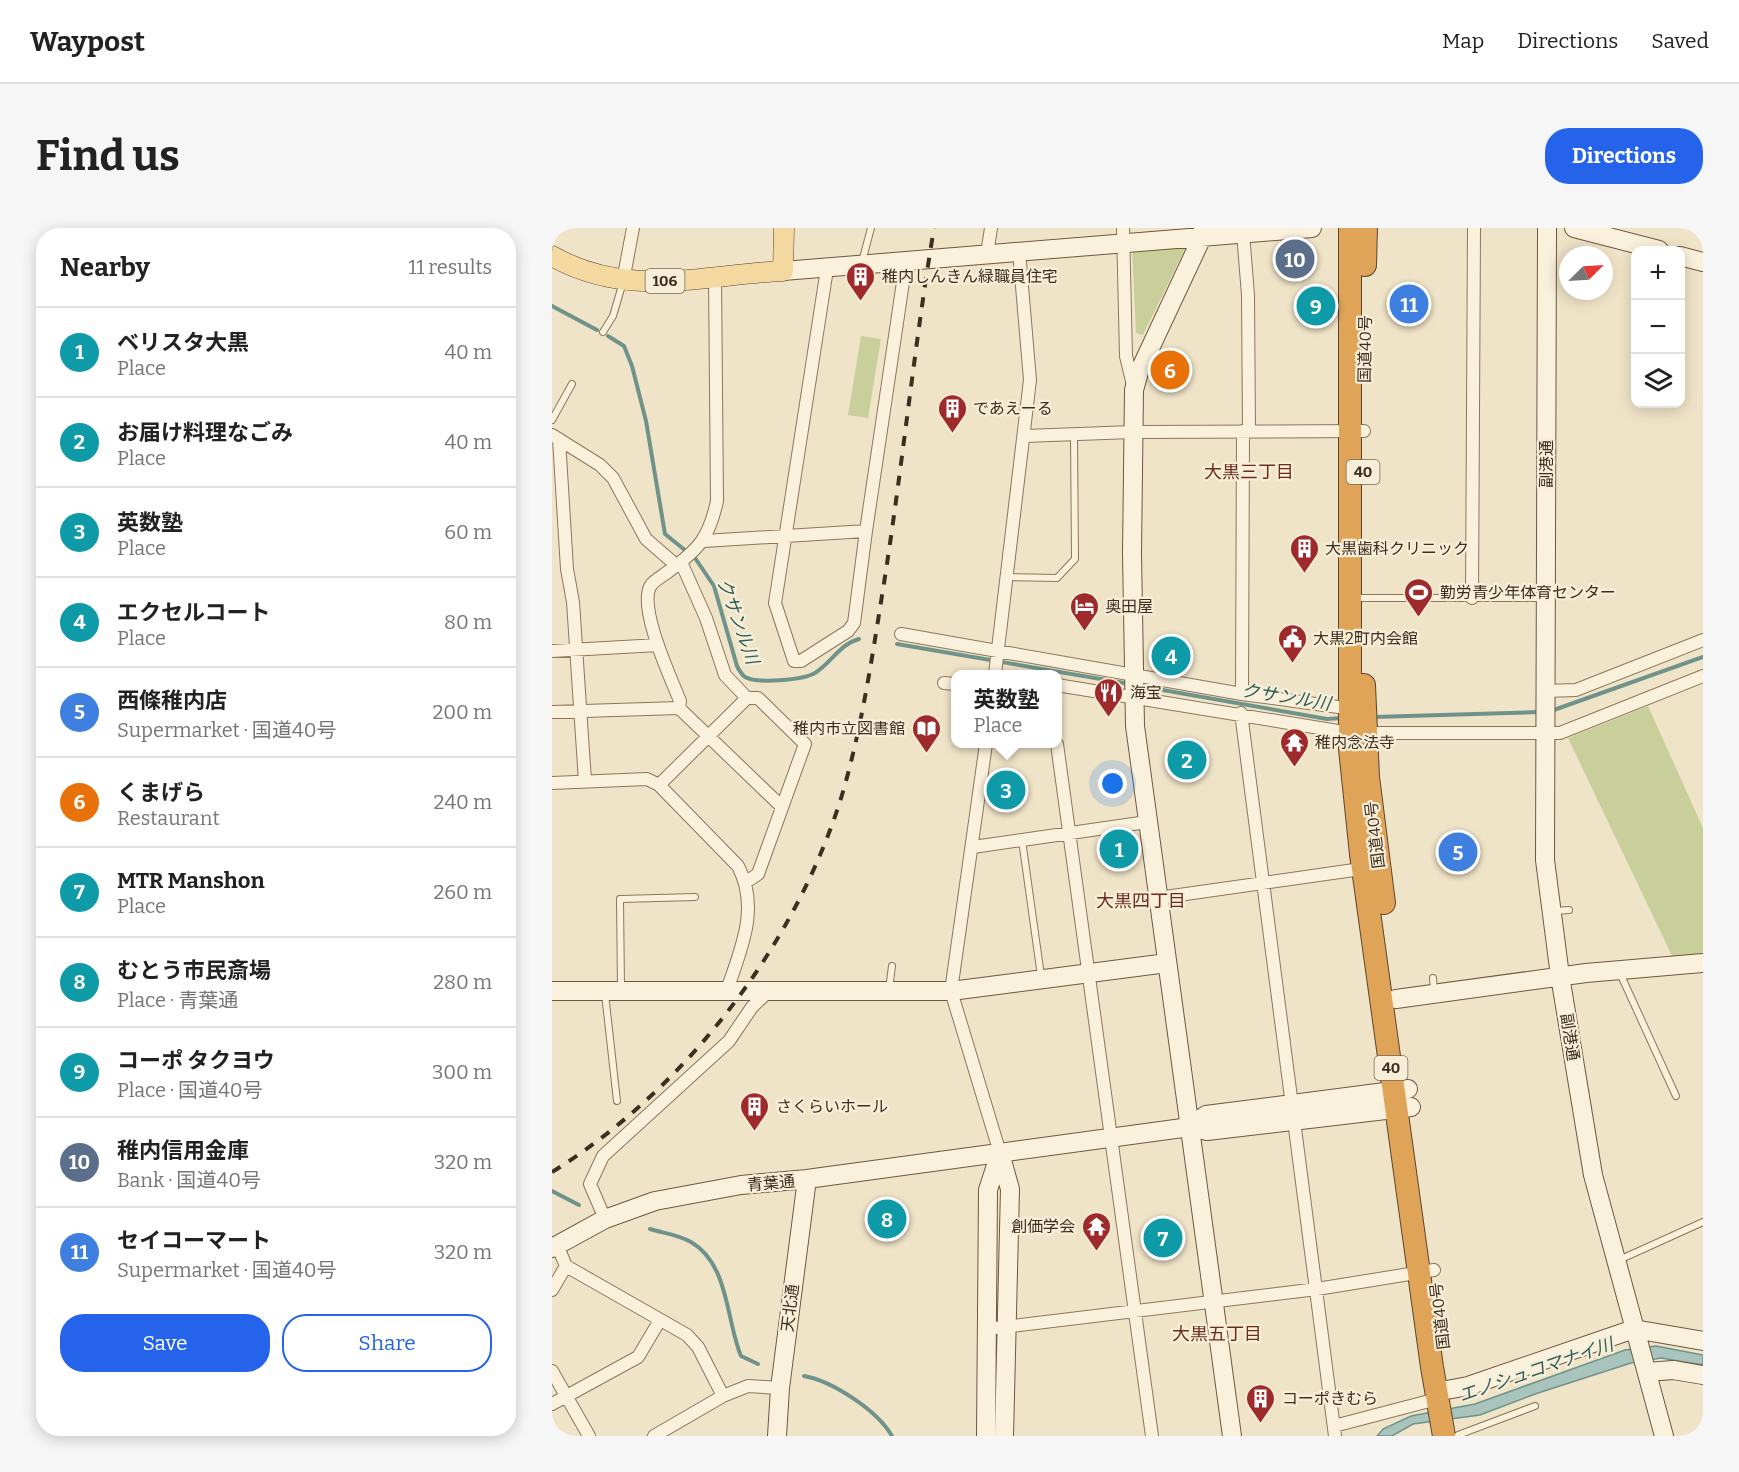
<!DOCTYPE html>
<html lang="en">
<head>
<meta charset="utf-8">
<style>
  body { margin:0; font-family:Bitter,"Noto Sans JP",serif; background:#f6f6f6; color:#222 }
  .controls { position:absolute; right:18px; top:18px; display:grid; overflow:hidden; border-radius:12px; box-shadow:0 3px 15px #0003 }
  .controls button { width:54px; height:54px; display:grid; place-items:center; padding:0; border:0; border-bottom:2px solid #e0e0e0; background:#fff; color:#222; font:30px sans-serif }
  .compass { position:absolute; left:1007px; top:18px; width:54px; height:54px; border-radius:50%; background:#fff; box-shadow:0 3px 15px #0003; rotate:66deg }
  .you { position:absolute; left:561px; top:556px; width:21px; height:21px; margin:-15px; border:4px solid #fff; border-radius:50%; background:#1a73e8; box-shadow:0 0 0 9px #1a73e833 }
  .badge { display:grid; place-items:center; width:39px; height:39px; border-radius:50%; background:#2563eb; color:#fff; font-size:20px; font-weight:700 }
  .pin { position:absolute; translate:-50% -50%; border:3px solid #fff; box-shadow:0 2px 6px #0006 }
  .popup { position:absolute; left:399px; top:442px; width:111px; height:78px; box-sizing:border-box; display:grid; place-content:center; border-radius:12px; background:#fff; filter:drop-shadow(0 2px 4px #0005); font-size:20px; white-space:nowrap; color:#767676 }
  .popup b { font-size:22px; color:#222 }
  .popup::after { content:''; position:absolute; left:50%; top:100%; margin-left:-12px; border:12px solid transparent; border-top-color:#fff }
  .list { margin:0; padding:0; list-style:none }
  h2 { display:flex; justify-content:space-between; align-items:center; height:78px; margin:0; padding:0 24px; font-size:26px }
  h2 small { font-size:20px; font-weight:400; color:#767676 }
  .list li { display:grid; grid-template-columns:39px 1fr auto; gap:18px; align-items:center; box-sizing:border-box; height:90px; padding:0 24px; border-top:2px solid #e0e0e0 }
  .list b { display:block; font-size:22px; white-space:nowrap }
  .list p { margin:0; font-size:20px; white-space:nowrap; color:#767676 }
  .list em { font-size:20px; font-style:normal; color:#767676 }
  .actions { display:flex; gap:12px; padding:18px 24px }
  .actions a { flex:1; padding:14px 0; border:2px solid #2563eb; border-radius:24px; text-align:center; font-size:21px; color:#2563eb }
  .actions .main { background:#2563eb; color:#fff }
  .icon { flex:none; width:33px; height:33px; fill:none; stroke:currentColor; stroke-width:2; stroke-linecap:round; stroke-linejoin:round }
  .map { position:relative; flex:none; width:1151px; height:1208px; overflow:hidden; border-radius:24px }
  header { display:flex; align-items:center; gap:36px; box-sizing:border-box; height:84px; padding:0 30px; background:#fff; border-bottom:2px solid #e0e0e0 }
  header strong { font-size:28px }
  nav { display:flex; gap:33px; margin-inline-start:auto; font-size:21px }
  .intro { display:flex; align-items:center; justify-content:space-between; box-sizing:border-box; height:144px; padding:0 36px }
  h1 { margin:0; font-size:42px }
  .button { padding:15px 27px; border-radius:24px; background:#2563eb; color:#fff; font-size:21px; font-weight:700 }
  main { display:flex; gap:36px; padding:0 36px }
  aside { flex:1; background:#fff; border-radius:24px; box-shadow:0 3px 15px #0003 }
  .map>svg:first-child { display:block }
  .green { fill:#c9cf9b }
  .water { fill:#a9c4bc; stroke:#6f938a; stroke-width:1.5 }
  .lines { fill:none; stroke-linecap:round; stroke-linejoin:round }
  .stream { stroke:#6f938a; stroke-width:4 }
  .lane-casing { stroke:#8d765c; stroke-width:8 }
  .street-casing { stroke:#8d765c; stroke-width:14 }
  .secondary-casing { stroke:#6f573f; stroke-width:20 }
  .primary-casing { stroke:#5b4430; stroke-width:21 }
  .highway-casing { stroke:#5b4430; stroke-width:24 }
  .lane { stroke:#faf1dc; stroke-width:6 }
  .street { stroke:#faf1dc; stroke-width:12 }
  .secondary { stroke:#faf1dc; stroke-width:18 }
  .primary { stroke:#f3d9a0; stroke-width:20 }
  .highway { stroke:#e0a458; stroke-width:22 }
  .rail { stroke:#3d2e20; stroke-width:4; stroke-dasharray:10 10; stroke-linecap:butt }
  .labels { text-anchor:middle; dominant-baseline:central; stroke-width:4.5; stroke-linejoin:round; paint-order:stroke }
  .shield { fill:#f7eed8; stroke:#756857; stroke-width:1.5 }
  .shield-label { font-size:15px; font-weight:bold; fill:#3d2e20 }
  .poi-label { font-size:16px; fill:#3d2e20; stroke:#f7eed8; text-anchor:start }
  .street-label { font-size:16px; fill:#3d2e20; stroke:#f7eed8 }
  .neighbourhood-label { font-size:18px; fill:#6b2e1e; stroke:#f7eed8 }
  .water-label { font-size:18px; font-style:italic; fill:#2f5d5a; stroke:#f7eed8 }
</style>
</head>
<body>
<header>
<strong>Waypost</strong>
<nav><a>Map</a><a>Directions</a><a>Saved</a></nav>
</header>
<div class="intro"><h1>Find us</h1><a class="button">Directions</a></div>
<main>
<aside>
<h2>Nearby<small>11 results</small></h2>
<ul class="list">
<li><span class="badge" style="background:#0f9aa8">1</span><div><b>ベリスタ大黒</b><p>Place</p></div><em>40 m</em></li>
<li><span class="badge" style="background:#0f9aa8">2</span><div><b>お届け料理なごみ</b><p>Place</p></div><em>40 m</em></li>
<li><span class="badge" style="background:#0f9aa8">3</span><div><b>英数塾</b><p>Place</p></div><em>60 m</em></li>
<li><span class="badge" style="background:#0f9aa8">4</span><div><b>エクセルコート</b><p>Place</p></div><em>80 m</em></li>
<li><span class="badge" style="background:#3f7fe0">5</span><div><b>西條稚内店</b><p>Supermarket · 国道40号</p></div><em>200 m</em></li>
<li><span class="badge" style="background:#e8710a">6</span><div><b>くまげら</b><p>Restaurant</p></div><em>240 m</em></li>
<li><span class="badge" style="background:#0f9aa8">7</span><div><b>MTR Manshon</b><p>Place</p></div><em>260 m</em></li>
<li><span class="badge" style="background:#0f9aa8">8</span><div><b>むとう市民斎場</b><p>Place · 青葉通</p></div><em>280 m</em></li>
<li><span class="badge" style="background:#0f9aa8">9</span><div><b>コーポ タクヨウ</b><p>Place · 国道40号</p></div><em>300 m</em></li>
<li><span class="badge" style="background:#5c6f8a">10</span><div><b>稚内信用金庫</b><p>Bank · 国道40号</p></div><em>320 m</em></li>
<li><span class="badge" style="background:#3f7fe0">11</span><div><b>セイコーマート</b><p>Supermarket · 国道40号</p></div><em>320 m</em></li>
</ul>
<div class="actions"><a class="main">Save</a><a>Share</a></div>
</aside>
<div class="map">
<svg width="1151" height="1208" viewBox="0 0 1151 1208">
  <rect width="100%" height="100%" fill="#f0e4c8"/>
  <path class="green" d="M636,15L591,107L584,105L580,19Z
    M309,108L329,111L316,190L296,187Z
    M1096,478L1151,600V726L1121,730L1016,510Z"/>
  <path class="water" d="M1104,1118L1151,1127V1137L1109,1130L1079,1135L986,1165L928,1187L861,1196L840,1208H825L831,1201L859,1188L923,1176L1073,1122Z"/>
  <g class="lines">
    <path class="stream" d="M0,78L45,102
      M56,108L72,118L80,138L94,193L113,306L134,323
      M143,330L162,358L185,438C187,442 189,446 193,449C205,456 251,452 263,445C279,435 288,416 307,411
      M345,416L578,456
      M588,458L775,491L790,490
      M999,483L1151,429
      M822,489L988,484
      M0,963L27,977
      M98,1001C111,1005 127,1007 139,1014C177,1036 174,1092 189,1128L206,1136
      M252,1148C280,1153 325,1182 340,1208"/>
    <defs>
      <path id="lane" d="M310,34L319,0
        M51,104L61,88L71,54
        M0,192L20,156
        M454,349L505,350L523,331L522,207
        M802,370H993
        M470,612L489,748
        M1003,683L1017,682
        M1067,743L1124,868
        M881,750L882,762
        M69,761L68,671L143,669
        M337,762L340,738
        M53,766L65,873
        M1067,1032L1151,994
        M906,1207L983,1178"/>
      <path id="street" d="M571,0L574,128L581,157
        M691,5L696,67L697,203
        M435,26L439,0
        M275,41L223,375L242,433H249L296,403L302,395L314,303
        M163,48L165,273C157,310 147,321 117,343C112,347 103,352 99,357C85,378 119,450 128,473L127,480L230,579
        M71,53L81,0
        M0,207L48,237L61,250L94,311L125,338
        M473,208L580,204L812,203
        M7,211L15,341L21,374L33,553
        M152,313L314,303L354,34
        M129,334L154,390L173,447L195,470H206L253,516L206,646L194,654
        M920,370L922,0
        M349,406L690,466L801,481
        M0,423L106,417
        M443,446L478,152L467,23
        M392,455L403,456
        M505,457L798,505H1008L1151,448
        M993,463L1024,462L1151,412
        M690,466L691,203
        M0,484L127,480
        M689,485L783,1208
        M434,516L399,763L448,925
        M505,516L600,1208
        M0,555L95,551L107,557L186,638C208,680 189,721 175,762
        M107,557L195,470
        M421,619L595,594
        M606,670L816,640
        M53,991L38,956L51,928L177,813L200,779L219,761
        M14,1038L135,1107L146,1119L171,1168L102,1208
        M0,1062L14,1038L5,1017
        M435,1101L765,1061L882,1042
        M0,1143L37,1208
        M171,1168L196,1158L228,1160
        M0,1176L86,1129L108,1092
        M782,1198L885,1171"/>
      <path id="secondary" d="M651,0V7L587,144L582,162L580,325L583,498L680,1208
        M995,0L993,632L1008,748L1041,947L1112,1208
        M1022,0L1107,22
        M1128,28L1151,34
        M231,43L760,0
        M0,763H399L615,735
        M844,771L1034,745L1151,735
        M638,899L654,887L856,861
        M448,925L458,961L452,1208
        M0,1020L53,991L103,973L189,957L255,951L638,899L655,903L859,879
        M1095,1144L1121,1142L1151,1147
        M884,1164L916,1158L1082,1101L1151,1113
        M225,1208L228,1160L255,951
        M434,1208L436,962L448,925"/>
      <path id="primary" d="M0,28C76,71 149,47 231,43L232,0"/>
      <path id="highway" d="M798,0V521L809,626L880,1139L892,1208
        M813,37L814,0
        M812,457L816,549L832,675"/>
    </defs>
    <use href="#lane" class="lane-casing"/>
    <use href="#street" class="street-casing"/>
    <use href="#secondary" class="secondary-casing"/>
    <use href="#primary" class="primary-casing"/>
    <use href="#highway" class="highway-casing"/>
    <use href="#lane" class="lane"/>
    <use href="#street" class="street"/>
    <use href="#secondary" class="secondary"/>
    <use href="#primary" class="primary"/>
    <use href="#highway" class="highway"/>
    <path class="rail" d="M0,944C133,862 244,717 290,567C308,506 318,443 328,380C349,253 361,126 382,0"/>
  </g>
  <defs>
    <symbol id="building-pin" viewBox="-11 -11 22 30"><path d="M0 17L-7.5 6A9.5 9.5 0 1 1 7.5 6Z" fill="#9e2a2b" stroke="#f7eed8"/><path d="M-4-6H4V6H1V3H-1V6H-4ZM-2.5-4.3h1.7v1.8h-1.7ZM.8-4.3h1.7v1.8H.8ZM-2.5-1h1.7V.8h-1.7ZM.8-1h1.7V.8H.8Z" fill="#fff"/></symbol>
    <symbol id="stadium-pin" viewBox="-11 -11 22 30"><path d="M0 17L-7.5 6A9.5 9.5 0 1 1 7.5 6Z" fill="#9e2a2b" stroke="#f7eed8"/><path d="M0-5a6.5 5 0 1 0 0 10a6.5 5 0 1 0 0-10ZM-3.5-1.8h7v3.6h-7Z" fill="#fff"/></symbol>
    <symbol id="hotel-pin" viewBox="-11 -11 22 30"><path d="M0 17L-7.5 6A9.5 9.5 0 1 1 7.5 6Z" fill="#9e2a2b" stroke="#f7eed8"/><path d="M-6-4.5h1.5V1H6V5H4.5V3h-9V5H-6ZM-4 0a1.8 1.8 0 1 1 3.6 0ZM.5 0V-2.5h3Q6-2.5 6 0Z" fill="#fff"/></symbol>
    <symbol id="civic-pin" viewBox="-11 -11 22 30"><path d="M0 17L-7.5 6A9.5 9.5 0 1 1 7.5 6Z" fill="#9e2a2b" stroke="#f7eed8"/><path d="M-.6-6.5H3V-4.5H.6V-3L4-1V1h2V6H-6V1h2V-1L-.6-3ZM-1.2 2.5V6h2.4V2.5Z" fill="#fff"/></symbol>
    <symbol id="restaurant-pin" viewBox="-11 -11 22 30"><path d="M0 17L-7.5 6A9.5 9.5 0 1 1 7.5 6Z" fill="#9e2a2b" stroke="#f7eed8"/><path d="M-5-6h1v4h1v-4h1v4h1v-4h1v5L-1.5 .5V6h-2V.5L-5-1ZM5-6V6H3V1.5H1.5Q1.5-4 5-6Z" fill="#fff"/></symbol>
    <symbol id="library-pin" viewBox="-11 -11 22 30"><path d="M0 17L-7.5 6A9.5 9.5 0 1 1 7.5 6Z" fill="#9e2a2b" stroke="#f7eed8"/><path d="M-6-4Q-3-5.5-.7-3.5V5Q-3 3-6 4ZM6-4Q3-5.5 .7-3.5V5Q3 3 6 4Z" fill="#fff"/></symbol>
    <symbol id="temple-pin" viewBox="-11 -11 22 30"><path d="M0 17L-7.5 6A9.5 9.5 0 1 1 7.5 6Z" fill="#9e2a2b" stroke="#f7eed8"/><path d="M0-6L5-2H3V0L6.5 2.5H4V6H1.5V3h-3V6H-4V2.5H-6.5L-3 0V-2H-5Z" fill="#fff"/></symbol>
  </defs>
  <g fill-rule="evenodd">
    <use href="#building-pin" x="292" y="32" width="33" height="45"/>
    <use href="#building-pin" x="384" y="164" width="33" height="45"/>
    <use href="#building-pin" x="736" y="304" width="33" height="45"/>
    <use href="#stadium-pin" x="850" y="348" width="33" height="45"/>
    <use href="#hotel-pin" x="516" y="362" width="33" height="45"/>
    <use href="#civic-pin" x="724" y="394" width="33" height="45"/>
    <use href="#restaurant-pin" x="540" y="448" width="33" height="45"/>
    <use href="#library-pin" x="358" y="484" width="33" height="45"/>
    <use href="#temple-pin" x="726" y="498" width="33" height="45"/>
    <use href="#building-pin" x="186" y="862" width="33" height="45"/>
    <use href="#temple-pin" x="528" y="982" width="33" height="45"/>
    <use href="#building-pin" x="692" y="1154" width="33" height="45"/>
  </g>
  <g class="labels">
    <g class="shield">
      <rect x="93.5" y="41" width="39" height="24" rx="4.5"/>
      <rect x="794.5" y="232" width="33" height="24" rx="4.5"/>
      <rect x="822.5" y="828" width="33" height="24" rx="4.5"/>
    </g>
    <g class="shield-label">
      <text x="113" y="53">106</text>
      <text x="811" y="244">40</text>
      <text x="839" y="840">40</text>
    </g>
    <g class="poi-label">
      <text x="330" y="48">稚内しんきん緑職員住宅</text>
      <text x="421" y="180">であえーる</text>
      <text x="773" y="320">大黒歯科クリニック</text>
      <text x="888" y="364">勤労青少年体育センター</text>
      <text x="553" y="378">奥田屋</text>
      <text x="761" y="410">大黒2町内会館</text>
      <text x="578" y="464">海宝</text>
      <text x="353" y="500" text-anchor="end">稚内市立図書館</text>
      <text x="763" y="514">稚内念法寺</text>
      <text x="224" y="878">さくらいホール</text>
      <text x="523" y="998" text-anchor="end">創価学会</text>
      <text x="730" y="1170">コーポきむら</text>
    </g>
    <g class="street-label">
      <text transform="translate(813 121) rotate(-89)">国道40号</text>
      <text transform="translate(994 236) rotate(-90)">副港通</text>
      <text transform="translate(823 607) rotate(-97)">国道40号</text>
      <text transform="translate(1018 809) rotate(81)">副港通</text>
      <text transform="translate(219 955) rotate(-5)">青葉通</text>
      <text transform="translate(238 1080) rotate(-83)">天北通</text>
      <text transform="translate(888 1088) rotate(-97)">国道40号</text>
    </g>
    <g class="neighbourhood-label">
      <text x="697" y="244">大黒三丁目</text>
      <text x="589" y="673">大黒四丁目</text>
      <text x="665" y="1106">大黒五丁目</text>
    </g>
    <g class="water-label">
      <text transform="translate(186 393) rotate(70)">クサンル川</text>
      <text transform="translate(734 469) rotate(9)">クサンル川</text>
      <text transform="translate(984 1142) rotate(-19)">エノシュコマナイ川</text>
    </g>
  </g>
</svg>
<div class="controls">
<button>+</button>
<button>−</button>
<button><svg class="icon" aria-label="layers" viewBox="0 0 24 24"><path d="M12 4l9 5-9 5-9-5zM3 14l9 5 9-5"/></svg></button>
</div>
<svg class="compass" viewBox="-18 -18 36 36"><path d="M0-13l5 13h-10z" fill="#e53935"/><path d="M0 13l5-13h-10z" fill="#767676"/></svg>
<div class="you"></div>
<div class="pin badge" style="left:567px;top:621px;background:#0f9aa8">1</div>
<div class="pin badge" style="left:635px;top:532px;background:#0f9aa8">2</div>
<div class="pin badge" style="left:454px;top:562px;background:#0f9aa8">3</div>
<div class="popup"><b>英数塾</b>Place</div>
<div class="pin badge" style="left:619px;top:428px;background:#0f9aa8">4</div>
<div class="pin badge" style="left:906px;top:624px;background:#3f7fe0">5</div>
<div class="pin badge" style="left:618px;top:142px;background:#e8710a">6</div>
<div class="pin badge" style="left:611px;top:1010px;background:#0f9aa8">7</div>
<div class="pin badge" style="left:335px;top:991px;background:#0f9aa8">8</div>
<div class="pin badge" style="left:764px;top:78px;background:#0f9aa8">9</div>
<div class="pin badge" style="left:743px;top:31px;background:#5c6f8a">10</div>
<div class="pin badge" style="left:857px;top:76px;background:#3f7fe0">11</div>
</div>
</main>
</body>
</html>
